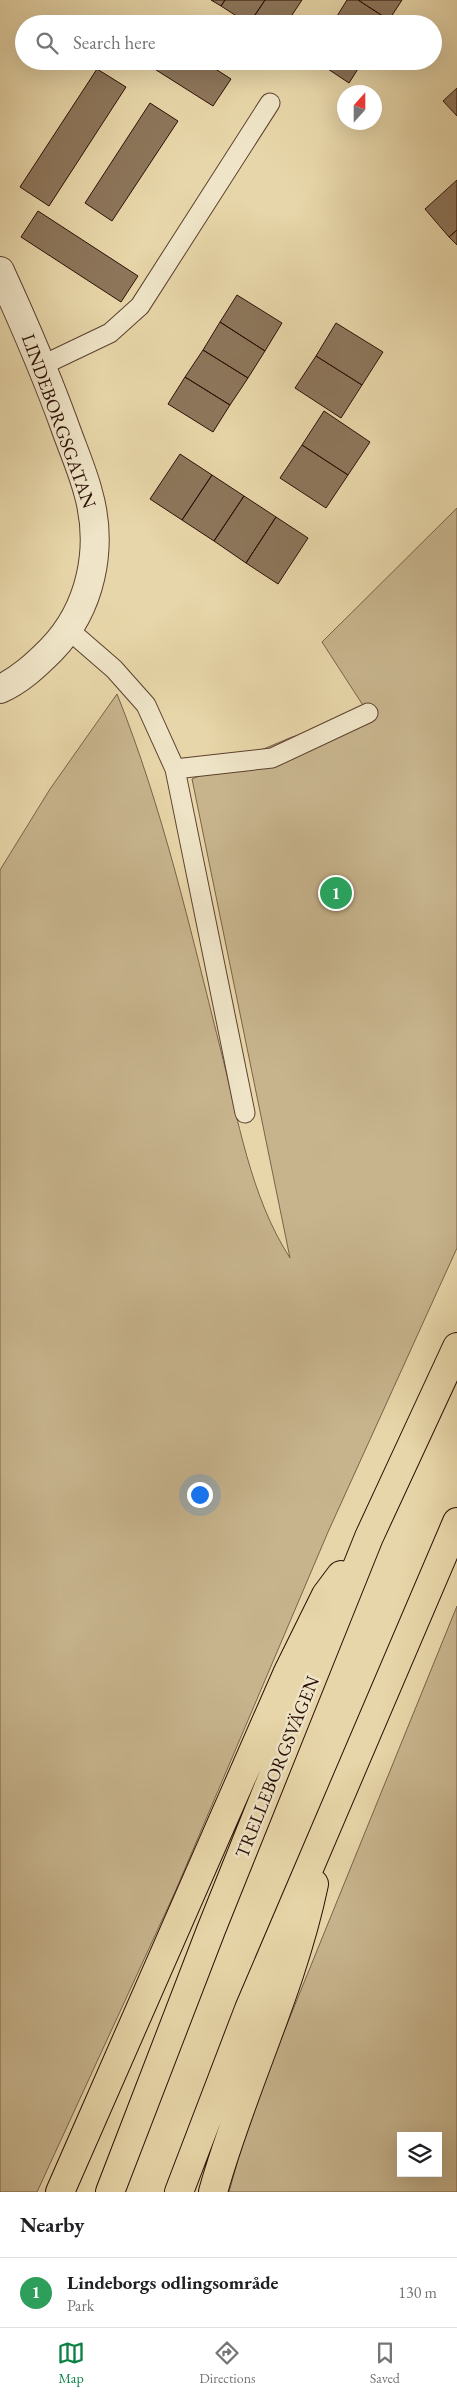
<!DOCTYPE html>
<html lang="en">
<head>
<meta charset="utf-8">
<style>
  body { margin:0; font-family:"EB Garamond",serif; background:#f6f6f6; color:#202124 }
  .controls { position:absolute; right:15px; bottom:15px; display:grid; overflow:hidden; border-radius:0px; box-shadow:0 5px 20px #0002 }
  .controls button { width:45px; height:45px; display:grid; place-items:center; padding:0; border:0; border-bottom:1px solid #e0e0e0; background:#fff; color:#202124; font:25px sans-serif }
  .compass { position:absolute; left:337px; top:85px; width:45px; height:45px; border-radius:50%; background:#fff; box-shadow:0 5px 20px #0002; rotate:21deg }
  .you { position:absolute; left:199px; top:1494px; width:18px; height:18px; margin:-12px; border:4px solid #fff; border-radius:50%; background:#1a73e8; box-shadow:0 0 0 8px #1a73e833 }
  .badge { display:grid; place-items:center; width:32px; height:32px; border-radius:50%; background:#0b8043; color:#fff; font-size:16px; font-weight:700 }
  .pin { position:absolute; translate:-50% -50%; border:2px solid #fff; box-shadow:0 1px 5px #0006 }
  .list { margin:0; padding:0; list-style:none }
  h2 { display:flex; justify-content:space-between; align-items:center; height:65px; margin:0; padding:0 20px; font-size:21px }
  h2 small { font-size:16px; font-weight:400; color:#757577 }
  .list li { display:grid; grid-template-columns:32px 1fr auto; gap:15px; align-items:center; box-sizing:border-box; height:70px; padding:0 20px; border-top:1px solid #e0e0e0 }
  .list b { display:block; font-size:19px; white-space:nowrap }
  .list p { margin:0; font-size:16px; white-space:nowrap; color:#757577 }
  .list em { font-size:16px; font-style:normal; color:#757577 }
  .icon { flex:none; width:28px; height:28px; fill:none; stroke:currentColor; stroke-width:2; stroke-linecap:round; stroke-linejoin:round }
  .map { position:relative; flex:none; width:457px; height:2192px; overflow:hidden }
  .search { position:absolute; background:#fff; box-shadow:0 5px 20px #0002; left:15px; right:15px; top:15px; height:55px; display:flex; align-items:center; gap:12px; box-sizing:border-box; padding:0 18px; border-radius:28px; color:#757577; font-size:19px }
  .sheet { height:135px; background:#fff }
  nav { display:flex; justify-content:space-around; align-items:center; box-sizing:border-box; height:70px; border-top:1px solid #e0e0e0; background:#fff; font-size:14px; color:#757577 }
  nav a { display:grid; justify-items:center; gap:2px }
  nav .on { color:#0b8043 }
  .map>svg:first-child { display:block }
  .green { fill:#c7b48d; stroke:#7a624a; fill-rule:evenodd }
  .building { fill:#8d765b; stroke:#2c0f06 }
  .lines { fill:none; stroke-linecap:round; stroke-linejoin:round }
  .service-casing { stroke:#5b412f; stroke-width:21 }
  .minor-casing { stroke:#5b412f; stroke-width:30 }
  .motorway-casing { stroke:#2c0f06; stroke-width:30 }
  .service { stroke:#efe4c7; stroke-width:19 }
  .minor { stroke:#efe4c7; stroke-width:28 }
  .motorway { stroke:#e7d6a9; stroke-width:28 }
  .labels { text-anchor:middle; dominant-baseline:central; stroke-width:5; stroke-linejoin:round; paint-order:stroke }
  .street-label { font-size:19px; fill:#2c0f06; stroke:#efe4c7 }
</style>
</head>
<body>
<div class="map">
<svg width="457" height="2192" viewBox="0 0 457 2192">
  <rect width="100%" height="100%" fill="#e7d6a9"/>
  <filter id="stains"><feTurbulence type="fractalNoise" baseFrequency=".004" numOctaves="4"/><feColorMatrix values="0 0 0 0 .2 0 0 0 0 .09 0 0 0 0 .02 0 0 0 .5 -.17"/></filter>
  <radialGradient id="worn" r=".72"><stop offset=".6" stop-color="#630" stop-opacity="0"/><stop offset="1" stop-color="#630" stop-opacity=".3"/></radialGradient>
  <path class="green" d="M457,508V1248L328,1532L175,1892L37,2192H0V870L50,789L117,694C163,809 190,928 220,1047C238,1118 250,1196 290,1258L192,779L292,737L368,713L322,642Z
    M457,1606V2192H229L251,2113ZM401,2136H438V2173H401Z"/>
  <path class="building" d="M211,0H225L221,6Z
    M225,0H265L249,24L221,6Z
    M265,0H302L286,24H249Z
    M347,0H358L389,20L387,24H332Z
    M358,0H402L389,20Z
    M134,17L144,24H130Z
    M142,61H203L231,79L213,106Z
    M316,61H363L349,83Z
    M97,69L126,87L49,206L20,187Z
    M457,88V116L443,101Z
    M150,103L178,121L112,221L85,203Z
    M457,180V230L449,237L425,209Z
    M38,211L138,276L121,302L21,237Z
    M457,230V245L449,237Z
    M237,295L282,323L265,351L220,322Z
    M220,322L265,351L248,378L203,350Z
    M336,323L383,352L362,385L316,356Z
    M203,350L248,378L230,405L185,377Z
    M316,356L362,385L341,418L295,388Z
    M185,377L230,405L213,432L168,404Z
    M324,411L370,442L348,475L302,445Z
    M302,445L348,475L326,508L280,478Z
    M180,454L212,475L182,520L150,499Z
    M212,475L244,496L214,541L182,520Z
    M244,496L276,517L246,563L214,541Z
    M276,517L308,538L278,584L246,563Z"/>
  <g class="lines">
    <defs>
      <path id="service" d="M43,365L110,333L140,306L270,103
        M69,630L114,669L146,705L175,769L245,1113
        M175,769L272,758L368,713"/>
      <path id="minor" d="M0,271C23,321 45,372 64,424C72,447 82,469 88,492C104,548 91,609 51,650C36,665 20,680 0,689"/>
      <path id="motorway" d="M60,2192L287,1674L326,1595L341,1575
        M110,2192L211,1930L369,1537L457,1347
        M179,2192L249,2009L457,1522
        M213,2192C242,2088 292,1990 314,1884"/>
    </defs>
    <use href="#service" class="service-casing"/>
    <use href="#minor" class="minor-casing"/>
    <use href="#motorway" class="motorway-casing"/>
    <use href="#service" class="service"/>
    <use href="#minor" class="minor"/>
    <use href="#motorway" class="motorway"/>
  </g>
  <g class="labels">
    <g class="street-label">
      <text transform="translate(59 421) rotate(70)">LINDEBORGSGATAN</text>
      <text transform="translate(277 1767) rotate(-68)">TRELLEBORGSVÄGEN</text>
    </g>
  </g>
  <rect width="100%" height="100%" filter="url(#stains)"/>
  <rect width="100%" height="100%" fill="url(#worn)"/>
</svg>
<div class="controls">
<button><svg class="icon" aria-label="layers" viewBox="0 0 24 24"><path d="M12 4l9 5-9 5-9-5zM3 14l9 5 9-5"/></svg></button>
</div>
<svg class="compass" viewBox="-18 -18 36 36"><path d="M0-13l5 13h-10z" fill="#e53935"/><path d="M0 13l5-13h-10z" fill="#757577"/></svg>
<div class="you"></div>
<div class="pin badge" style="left:336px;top:893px;background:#2e9e5b">1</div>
<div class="search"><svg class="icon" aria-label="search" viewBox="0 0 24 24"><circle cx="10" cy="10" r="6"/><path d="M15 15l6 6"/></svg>Search here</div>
</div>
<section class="sheet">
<h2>Nearby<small></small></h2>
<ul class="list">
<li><span class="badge" style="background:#2e9e5b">1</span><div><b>Lindeborgs odlingsområde</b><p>Park</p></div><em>130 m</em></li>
</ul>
</section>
<nav>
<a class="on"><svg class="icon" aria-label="map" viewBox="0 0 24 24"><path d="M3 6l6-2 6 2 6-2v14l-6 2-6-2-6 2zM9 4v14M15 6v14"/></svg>Map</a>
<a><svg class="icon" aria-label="directions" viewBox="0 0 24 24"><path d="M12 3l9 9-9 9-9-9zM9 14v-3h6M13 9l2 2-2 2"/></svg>Directions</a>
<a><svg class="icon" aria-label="saved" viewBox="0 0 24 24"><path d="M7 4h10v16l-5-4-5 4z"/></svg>Saved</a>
</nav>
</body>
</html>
